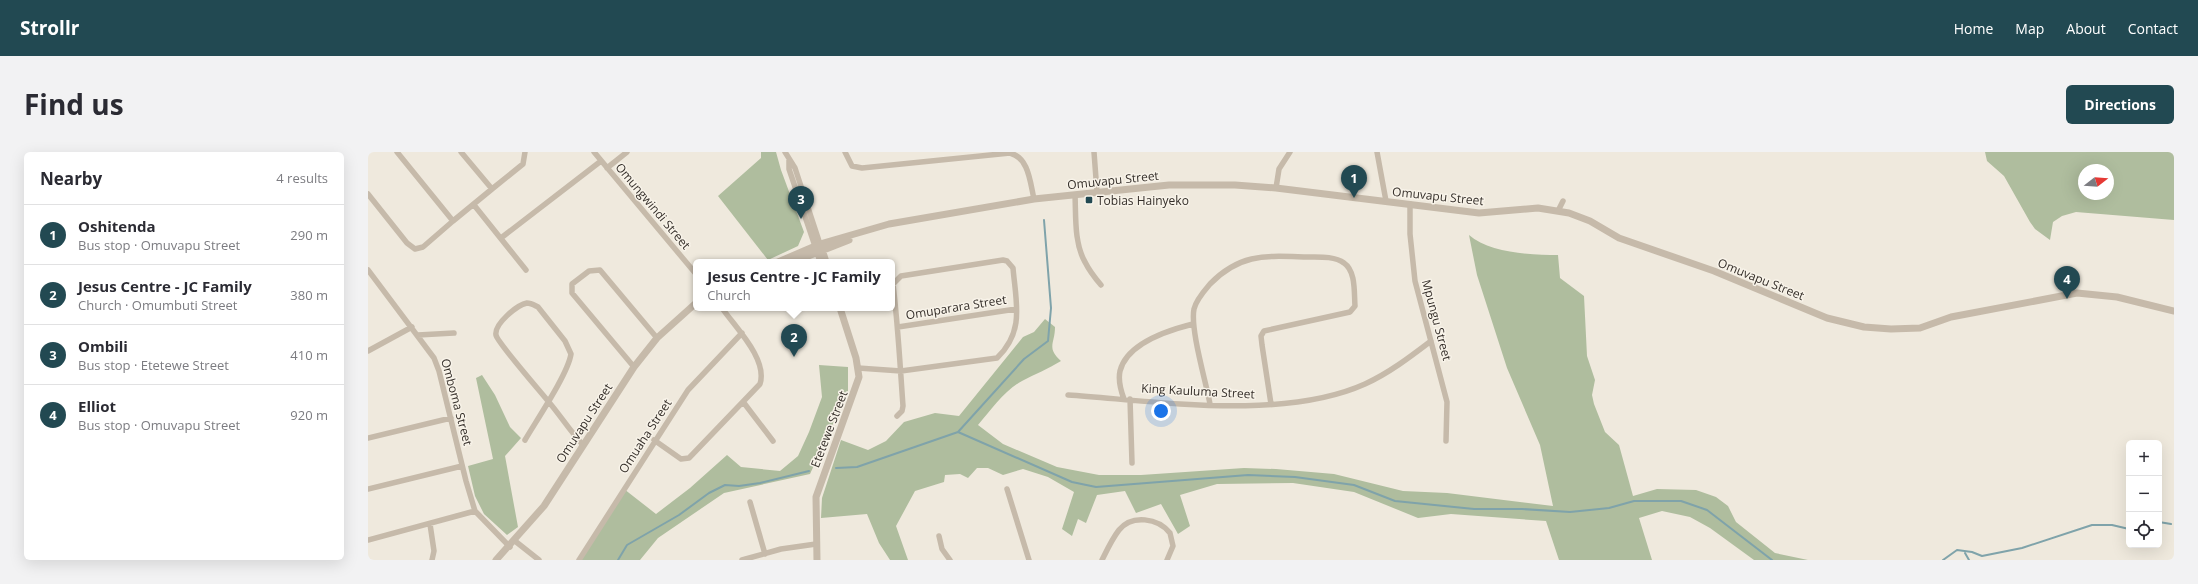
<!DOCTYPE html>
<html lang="en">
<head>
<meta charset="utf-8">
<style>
  body { margin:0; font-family:"Open Sans",sans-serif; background:#f2f2f3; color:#2b2b33 }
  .controls { position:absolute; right:12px; bottom:12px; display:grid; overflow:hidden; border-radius:6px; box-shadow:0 4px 16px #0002 }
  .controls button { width:36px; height:36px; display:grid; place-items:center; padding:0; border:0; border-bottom:1px solid #e1e1e2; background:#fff; color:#2b2b33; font:20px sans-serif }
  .compass { position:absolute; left:1710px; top:12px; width:36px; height:36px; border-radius:50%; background:#fff; box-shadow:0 4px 16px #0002; rotate:73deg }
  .you { position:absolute; left:793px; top:259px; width:14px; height:14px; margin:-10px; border:3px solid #fff; border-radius:50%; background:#1a73e8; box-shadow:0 0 0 6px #1a73e833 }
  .badge { display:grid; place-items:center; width:26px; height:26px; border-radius:50%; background:#224952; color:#fff; font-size:13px; font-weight:700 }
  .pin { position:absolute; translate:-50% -33px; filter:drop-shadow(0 1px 2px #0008) }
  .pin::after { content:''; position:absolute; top:21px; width:14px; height:12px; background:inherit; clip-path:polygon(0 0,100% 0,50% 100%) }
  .popup { position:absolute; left:325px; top:107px; width:202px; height:52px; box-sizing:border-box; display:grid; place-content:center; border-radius:6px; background:#fff; filter:drop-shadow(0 1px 3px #0005); font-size:13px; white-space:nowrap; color:#7c7c81 }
  .popup b { font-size:15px; color:#2b2b33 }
  .popup::after { content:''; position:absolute; left:50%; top:100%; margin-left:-8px; border:8px solid transparent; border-top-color:#fff }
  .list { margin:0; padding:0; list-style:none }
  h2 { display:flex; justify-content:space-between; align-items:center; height:52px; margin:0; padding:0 16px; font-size:17px }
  h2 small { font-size:13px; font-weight:400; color:#7c7c81 }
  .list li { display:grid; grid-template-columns:26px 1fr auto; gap:12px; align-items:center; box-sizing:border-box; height:60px; padding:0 16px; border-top:1px solid #e1e1e2 }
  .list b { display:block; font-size:15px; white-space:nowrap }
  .list p { margin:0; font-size:13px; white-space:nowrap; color:#7c7c81 }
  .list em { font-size:13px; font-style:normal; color:#7c7c81 }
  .icon { flex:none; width:22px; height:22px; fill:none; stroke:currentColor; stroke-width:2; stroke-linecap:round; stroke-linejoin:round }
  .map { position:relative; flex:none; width:1806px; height:408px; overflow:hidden; border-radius:6px }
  header { display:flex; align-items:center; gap:24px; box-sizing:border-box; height:56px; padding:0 20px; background:#224952; color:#fff }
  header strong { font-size:19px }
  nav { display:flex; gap:22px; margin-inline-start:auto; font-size:14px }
  .intro { display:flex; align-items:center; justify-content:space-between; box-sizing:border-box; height:96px; padding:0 24px }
  h1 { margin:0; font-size:28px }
  .button { padding:10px 18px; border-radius:6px; background:#224952; color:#fff; font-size:14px; font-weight:700 }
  main { display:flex; gap:24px; padding:0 24px }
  aside { flex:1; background:#fff; border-radius:6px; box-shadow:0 4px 16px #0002 }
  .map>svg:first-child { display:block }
  .green { fill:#afbd9e; fill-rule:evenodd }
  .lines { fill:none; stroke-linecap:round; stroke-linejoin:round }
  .stream { stroke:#7fa3aa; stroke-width:2 }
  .minor { stroke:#c6baaa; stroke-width:5.5 }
  .tertiary { stroke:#c6baaa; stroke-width:7 }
  .poi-dot { fill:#224952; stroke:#f8f3e9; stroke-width:1.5 }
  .labels { text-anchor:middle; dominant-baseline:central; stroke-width:3; stroke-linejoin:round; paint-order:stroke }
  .street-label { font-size:12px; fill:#342e29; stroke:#f8f3e9 }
  .poi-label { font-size:12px; fill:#342e29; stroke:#f8f3e9; text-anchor:start }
</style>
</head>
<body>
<header>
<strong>Strollr</strong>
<nav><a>Home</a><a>Map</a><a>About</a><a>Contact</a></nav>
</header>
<div class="intro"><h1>Find us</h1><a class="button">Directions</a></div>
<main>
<aside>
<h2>Nearby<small>4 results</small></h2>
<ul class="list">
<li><span class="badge">1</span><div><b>Oshitenda</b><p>Bus stop · Omuvapu Street</p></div><em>290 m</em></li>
<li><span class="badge">2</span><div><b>Jesus Centre - JC Family</b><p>Church · Omumbuti Street</p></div><em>380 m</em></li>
<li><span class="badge">3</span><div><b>Ombili</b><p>Bus stop · Etetewe Street</p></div><em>410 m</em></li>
<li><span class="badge">4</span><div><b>Elliot</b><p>Bus stop · Omuvapu Street</p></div><em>920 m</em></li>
</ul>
</aside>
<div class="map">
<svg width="1806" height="408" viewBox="0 0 1806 408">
  <rect width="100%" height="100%" fill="#efe9dd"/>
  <path class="green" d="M393,0H408L413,18L436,80L430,94L400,108L350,44L393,6Z
    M1617,0H1806V68L1708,60L1694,64L1685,70L1682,88L1667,77L1662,70L1636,24L1619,9ZM1716,18H1740V42H1716Z
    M1101,83C1121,101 1164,103 1190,103L1192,126L1216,144L1219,204L1227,228L1224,243L1226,252L1237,280L1251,293L1265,344L1289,337L1328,338L1348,345L1360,354L1368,370L1407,401L1440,408H1386L1342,376L1322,365L1294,359L1271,366L1284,408H1191L1178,369L1083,362L1050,366L986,340L925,331L849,332L812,343L822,374L810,382L793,352L768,361L757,339L729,343L718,371L710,367L704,384L694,377L706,340L680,325L655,317L635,323L620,316H609L600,326L592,322L577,323L576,330L547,339L528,374L540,408H522L511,391L499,362L453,366L454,346L473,288L500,298L518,289L536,270L567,261L591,264L655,185L666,180L677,167L687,175C687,192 678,195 693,209C680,217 667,222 654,229C637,238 623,258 610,273L635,292L689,315L731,323H773L876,316L908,317L966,322L1035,339L1079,341L1185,354L1172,293L1139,216L1109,123Z
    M451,213L480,215V239L442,322L356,341L290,386L272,408H211L256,337L288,362L322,336L359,303L373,315L412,319L430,304L441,280L454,245Z
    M114,223L127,243L142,275L153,286L137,304L150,375L139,383L116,362L107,344L100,314L125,307L108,226Z"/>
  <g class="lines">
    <path class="stream" d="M590,280L704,330L728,335L880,323L927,325L986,333L1027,349L1106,357H1154L1202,360L1241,356L1266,349H1313L1339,358L1404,408
      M468,316L489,315L590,280L656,207L680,189L683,156L676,68
      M1791,370L1803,372
      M1597,401L1601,408
      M250,408L259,393L311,363L341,341L357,333L371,334L392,331L441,319
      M1575,408L1589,398L1604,400L1614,404L1654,396L1724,373H1744L1761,377"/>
    <path class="minor" d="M93,0L124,37L155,12L157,0
      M226,0L328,122
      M417,0L427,16L452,92
      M477,0L484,14L494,16L642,1C661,6 662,30 666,47
      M726,0L729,40
      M1009,0L1018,49
      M421,8V17L447,94
      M239,16L259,0
      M908,36L911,17L922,0
      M0,42L39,91L47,97L55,95L85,69L29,0
      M707,43C708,64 706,91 717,110C721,118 727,126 733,133
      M1042,52V82L1047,129L1079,250L1078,289
      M106,53L158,118
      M1190,59L1195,49
      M85,69L124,37
      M133,86L233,9
      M0,118L66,206L71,219L98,329L107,359L142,395
      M530,175L648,157
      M50,183L86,181
      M0,199L44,175
      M266,215L204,141V132L221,119L232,118L289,186
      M490,216L533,219L629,206C657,179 648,151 645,116L639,109L635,108L533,124L525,132C530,173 532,213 535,254L534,259L529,264
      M700,243C789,249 915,269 997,232C1021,221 1042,205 1063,189
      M756,247C753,239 750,228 752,219C759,191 801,178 825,172
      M762,247L764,311
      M376,251L405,289
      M842,252C838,230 822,177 826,157C828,148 836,139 842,132C873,100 900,104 940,105C951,105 967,104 976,111C988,119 986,141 987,154L982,160L896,179L893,184L894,193L903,252
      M0,286L83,266
      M157,288C168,269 200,222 203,202L197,189L170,155C166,153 163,151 159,151C149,153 126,172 128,183C129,190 172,239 180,249C192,263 202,279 215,293
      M286,288L313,307L321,306L392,232C400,207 367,175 354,156
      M0,337L94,314
      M639,337L661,408
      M382,350L397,402
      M62,372L66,399L64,408
      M571,384L574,397L582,408
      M0,388L107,359
      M147,389L171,408
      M211,408L320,238L374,181
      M374,408L413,397L448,392
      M734,408C739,398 744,387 751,378C764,362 790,366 802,381L805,394L799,408"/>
    <path class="tertiary" d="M453,94L458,110
      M448,96L453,110
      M410,110L452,92L521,72L666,47L801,33H867L908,36L1111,61L1170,56L1201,61L1222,69L1251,86L1346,119L1459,166L1496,175L1523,177L1552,176L1583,165L1709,141L1749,145L1806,159
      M425,110L481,88
      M128,408L176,354L266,215L289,186L328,151
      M449,408L448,345L491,225L488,206L472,156"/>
  </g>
  <rect class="poi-dot" x="717" y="44" width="8" height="8" rx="2"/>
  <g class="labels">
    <g class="street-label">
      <text transform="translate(745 28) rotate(-6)">Omuvapu Street</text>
      <text transform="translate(1070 44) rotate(6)">Omuvapu Street</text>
      <text transform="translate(285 54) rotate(50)">Omungwindi Street</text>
      <text transform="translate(1393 127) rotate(22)">Omuvapu Street</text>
      <text transform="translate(588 155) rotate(-9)">Omuparara Street</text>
      <text transform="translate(1069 168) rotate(75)">Mpungu Street</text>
      <text transform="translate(830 239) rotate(3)">King Kauluma Street</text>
      <text transform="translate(89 250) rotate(75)">Omboma Street</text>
      <text transform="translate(216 271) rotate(-57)">Omuvapu Street</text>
      <text transform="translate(461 277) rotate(-69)">Etetewe Street</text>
      <text transform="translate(277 284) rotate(-57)">Omuaha Street</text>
    </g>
    <g class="poi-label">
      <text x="729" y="48">Tobias Hainyeko</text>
    </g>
  </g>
</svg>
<div class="controls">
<button>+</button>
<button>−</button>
<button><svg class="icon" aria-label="locate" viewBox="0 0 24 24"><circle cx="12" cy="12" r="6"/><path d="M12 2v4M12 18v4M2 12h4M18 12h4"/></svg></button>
</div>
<svg class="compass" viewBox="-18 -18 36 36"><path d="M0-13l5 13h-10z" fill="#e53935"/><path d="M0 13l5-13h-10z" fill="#7c7c81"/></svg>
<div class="you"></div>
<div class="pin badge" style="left:986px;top:46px">1</div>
<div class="pin badge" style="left:426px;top:205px">2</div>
<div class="popup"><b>Jesus Centre - JC Family</b>Church</div>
<div class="pin badge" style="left:433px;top:67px">3</div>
<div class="pin badge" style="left:1699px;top:147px">4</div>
</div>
</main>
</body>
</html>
